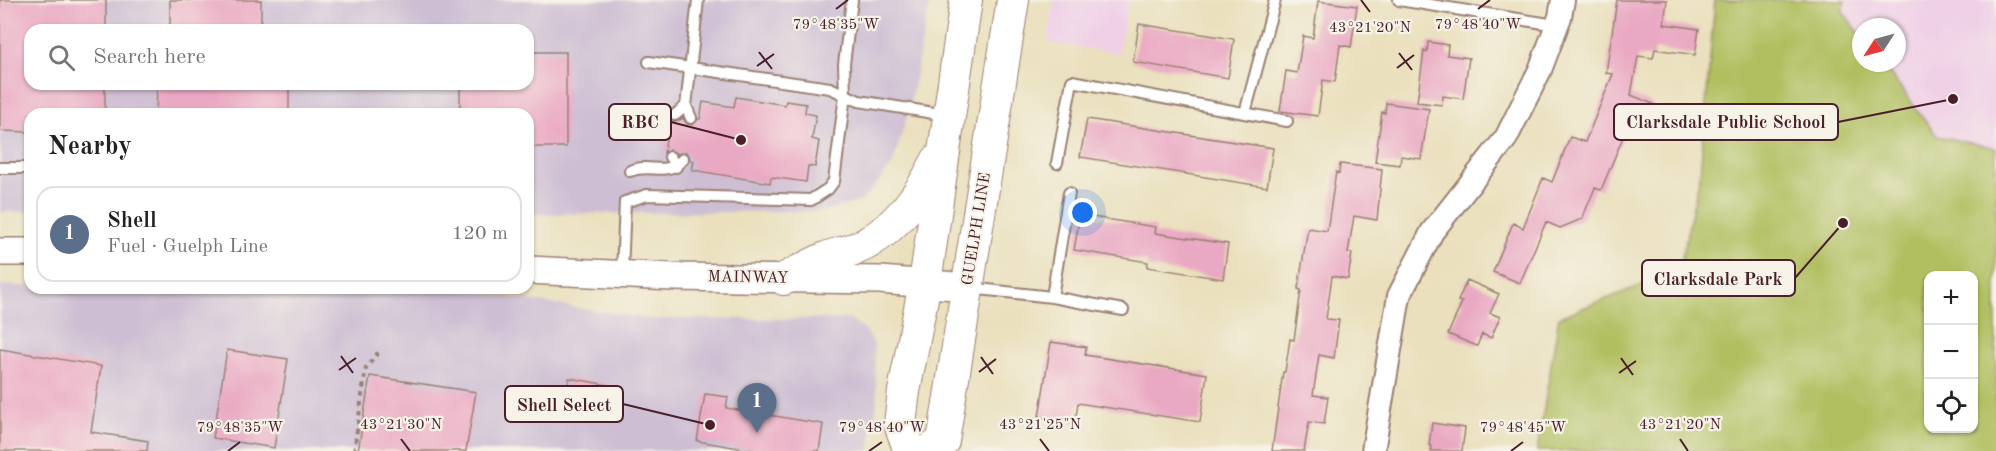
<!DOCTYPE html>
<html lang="en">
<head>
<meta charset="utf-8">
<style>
  body { margin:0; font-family:"Old Standard TT",serif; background:#f6f6f6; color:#202124 }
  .controls { position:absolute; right:18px; bottom:18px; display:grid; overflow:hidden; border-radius:12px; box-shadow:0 2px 4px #0004 }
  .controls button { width:54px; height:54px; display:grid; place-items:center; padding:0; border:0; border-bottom:2px solid #e0e0e0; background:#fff; color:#202124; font:30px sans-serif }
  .compass { position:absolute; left:1852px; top:18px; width:54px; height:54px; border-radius:50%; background:#fff; box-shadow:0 2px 4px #0004; rotate:234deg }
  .you { position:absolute; left:1083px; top:213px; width:21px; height:21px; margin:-15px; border:4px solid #fff; border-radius:50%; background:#1a73e8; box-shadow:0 0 0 9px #1a73e833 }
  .badge { display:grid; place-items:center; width:39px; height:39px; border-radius:50%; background:#1f6fb2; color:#fff; font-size:20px; font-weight:700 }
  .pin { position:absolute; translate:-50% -50px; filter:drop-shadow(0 2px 3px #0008) }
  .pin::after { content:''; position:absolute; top:32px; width:21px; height:18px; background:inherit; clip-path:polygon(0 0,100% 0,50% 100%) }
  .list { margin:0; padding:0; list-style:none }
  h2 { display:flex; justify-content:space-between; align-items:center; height:78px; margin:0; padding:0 24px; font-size:26px }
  h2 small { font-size:20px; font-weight:400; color:#757577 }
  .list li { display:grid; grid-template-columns:39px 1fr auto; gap:18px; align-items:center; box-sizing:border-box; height:96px; margin:0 12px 12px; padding:0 12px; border:2px solid #e0e0e0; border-radius:18px }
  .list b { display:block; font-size:22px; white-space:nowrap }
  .list p { margin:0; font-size:20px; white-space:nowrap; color:#757577 }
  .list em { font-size:20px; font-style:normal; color:#757577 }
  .icon { flex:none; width:33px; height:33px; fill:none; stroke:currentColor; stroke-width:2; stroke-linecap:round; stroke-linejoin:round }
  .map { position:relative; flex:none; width:1996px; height:451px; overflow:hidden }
  .search { position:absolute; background:#fff; box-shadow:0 2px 4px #0004; left:24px; top:24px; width:510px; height:66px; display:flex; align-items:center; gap:15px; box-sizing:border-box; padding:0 21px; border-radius:18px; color:#757577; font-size:22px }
  .panel { position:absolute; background:#fff; box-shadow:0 2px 4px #0004; left:24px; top:108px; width:510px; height:186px; border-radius:18px }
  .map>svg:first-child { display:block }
  .built { fill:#efd0e7 }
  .industrial { fill:#cdbed3; fill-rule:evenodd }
  .green { fill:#b1bf61; stroke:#7e6f46; stroke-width:1.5; fill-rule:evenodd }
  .building { fill:#eaa9c3 }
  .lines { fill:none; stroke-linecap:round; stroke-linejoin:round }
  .service-casing { stroke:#9a8074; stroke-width:14 }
  .minor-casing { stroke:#9a8074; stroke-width:26 }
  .tertiary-casing { stroke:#9a8074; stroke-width:30 }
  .secondary-casing { stroke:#9a8074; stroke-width:34 }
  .path { stroke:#9a8074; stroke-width:4; stroke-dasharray:4.5 4.5; stroke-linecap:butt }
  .service { stroke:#fff; stroke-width:10 }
  .minor { stroke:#fff; stroke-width:22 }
  .tertiary { stroke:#fff; stroke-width:27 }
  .secondary { stroke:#fff; stroke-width:32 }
  .ticks { fill:none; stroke:#4a1f2b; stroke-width:2 }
  .labels { text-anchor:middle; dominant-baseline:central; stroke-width:4.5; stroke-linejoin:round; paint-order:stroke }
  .street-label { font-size:16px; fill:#4a1f2b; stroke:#f7f3e8 }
  .ticks-label { font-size:15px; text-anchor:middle; fill:#4a1f2b; stroke:#f7f3e8; stroke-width:4.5; stroke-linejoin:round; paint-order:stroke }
  .leader { fill:none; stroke:#4a1f2b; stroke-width:2 }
  .callout-dot { fill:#4a1f2b; stroke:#f7f3e8; stroke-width:2 }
  .callout { fill:#f7f3e8; stroke:#4a1f2b; stroke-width:2 }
  .callout-label { font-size:18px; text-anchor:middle; font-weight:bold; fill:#4a1f2b }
</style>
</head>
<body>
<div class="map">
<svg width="1996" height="451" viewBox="0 0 1996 451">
  <rect width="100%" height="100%" fill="#f7f3e8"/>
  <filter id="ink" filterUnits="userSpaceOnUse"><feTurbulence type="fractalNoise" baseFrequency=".0167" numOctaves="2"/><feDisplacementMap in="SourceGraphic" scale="12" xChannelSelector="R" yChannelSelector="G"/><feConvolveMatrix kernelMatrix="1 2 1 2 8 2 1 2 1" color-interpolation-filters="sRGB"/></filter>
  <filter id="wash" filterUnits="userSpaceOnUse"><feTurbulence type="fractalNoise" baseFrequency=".008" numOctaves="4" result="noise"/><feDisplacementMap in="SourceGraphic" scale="24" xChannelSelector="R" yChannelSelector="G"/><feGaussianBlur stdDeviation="1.35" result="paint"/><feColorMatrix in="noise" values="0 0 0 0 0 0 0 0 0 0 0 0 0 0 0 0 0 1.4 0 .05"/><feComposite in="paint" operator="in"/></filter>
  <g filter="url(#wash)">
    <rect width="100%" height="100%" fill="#eae0bd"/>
    <path class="built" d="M1054,0H1129L1118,53L1048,43Z
      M1845,0H1996V148L1937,136L1882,63H1897V27H1861V35L1842,11Z"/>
    <path class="industrial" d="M0,0H930L909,109L893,164L862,201L823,211L528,214V114H30V212H0ZM30,30H528V84H30Z
      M0,285L30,286V288L468,291L649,319H850L865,330L874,344L877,403L869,451H0Z"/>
    <path class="green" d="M1715,0H1845L1842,11L1861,35V63H1882L1937,136L1996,148V451H1537L1559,317L1679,271L1700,175ZM1928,276H1974V428H1928Z"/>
    <g id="blocks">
      <path class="building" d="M0,0H106V30H30V84H105V114H30V132L0,131Z
        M170,0H261V30H170Z
        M1617,0H1667L1664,24L1699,29L1695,55L1655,49L1653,58L1638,56L1631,95L1653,104L1645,124L1631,118L1601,190L1595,188L1582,219L1560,228L1546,222L1520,283L1493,272L1513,223L1523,228L1543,178L1552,182L1570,137L1585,142L1613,74L1606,73Z
        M1318,1L1357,6L1351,47L1340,45L1335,82L1323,80L1318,116L1280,111L1286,71L1297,73L1303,36L1313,38Z
        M1139,24L1234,39L1228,78L1133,62Z
        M1428,42L1448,45L1447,55L1469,58L1463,99L1443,96L1442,105L1417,102L1424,51L1427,52Z
        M528,52H566V147H528V114H460V84H528Z
        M169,84H289V114H156L157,86H169Z
        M736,97L785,105L786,101L806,104L805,113L816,115L812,139L819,141L815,167L808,166L806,182L771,177L770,183L692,170L694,161L690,160L689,155L686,152L677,154L670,150L664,153L669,120L676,122L683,118L687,124L693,125L698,119H700L703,102L734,107Z
        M1386,103L1429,109L1421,159L1401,156L1400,165L1375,162L1382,112L1385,113Z
        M1087,119L1273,148L1267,187L1080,157Z
        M1340,164L1382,169L1377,220L1354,216L1348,253H1352L1348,279L1332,276L1326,319L1339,320L1334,358L1319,355L1313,395L1328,397L1324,424L1309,422L1304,451H1272L1283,372H1285L1290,339L1294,340L1301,290L1298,289L1308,228L1327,231L1336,172L1339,173Z
        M1080,215L1156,227L1155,233L1228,244L1223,279L1147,267L1148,262L1074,250Z
        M1467,280L1499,294L1490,313L1500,317L1491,338L1482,334L1477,346L1448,334L1462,302L1458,301Z
        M1051,342L1086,347L1085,355L1207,374L1200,422L1078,403L1075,423L1039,417Z
        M0,349L101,366L91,432L148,441L147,451H0Z
        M227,350L288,359L274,448L213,438Z
        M370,376L476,392L466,451H358Z
        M569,378L620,387L614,418L564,409Z
        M705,394L728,397L726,408L823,424L819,451H757L697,441Z
        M1432,423L1465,428L1462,451H1431L1432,446L1429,445Z"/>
    </g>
  </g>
  <g filter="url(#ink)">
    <use href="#blocks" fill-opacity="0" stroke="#9a8074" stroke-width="1.5"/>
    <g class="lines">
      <defs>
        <path id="service" d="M1399,0L1556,25
          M649,62L830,88L859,101L946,115
          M1245,113L1275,0
          M675,115L686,106
          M691,118L686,106L698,0
          M670,157L676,167
          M1057,163L1072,81L1287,121
          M0,168H30
          M630,171C651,162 665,178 683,159
          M622,273L625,202L647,195L811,200L828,189L834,181L845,95L844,64L852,0
          M969,288L1052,297L1123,310
          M1052,297L1069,193"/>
        <path id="minor" d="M1373,451L1399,296L1432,232L1506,138L1540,70L1560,17L1563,0"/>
        <path id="tertiary" d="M0,252H30
          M528,270L673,277L880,280L967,287"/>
        <path id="secondary" d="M784,279C798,272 812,264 826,258C840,252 856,251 869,242C899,224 922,191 937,161
          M910,451L900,424L904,391L925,283L966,0
          M929,451L943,441L1013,0"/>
      </defs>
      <use href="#service" class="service-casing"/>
      <use href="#minor" class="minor-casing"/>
      <use href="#tertiary" class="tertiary-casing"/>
      <use href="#secondary" class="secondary-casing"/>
      <path class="path" d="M354,451L366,368L380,350"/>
      <use href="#service" class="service"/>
      <use href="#minor" class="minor"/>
      <use href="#tertiary" class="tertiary"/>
      <use href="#secondary" class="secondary"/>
    </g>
  </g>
  <path class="ticks" d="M1361,0L1370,12M836,9L848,0M1478,9L1490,0M759,52L772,69M1399,53L1412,70M757,66L774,54M1397,68L1414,55M341,356L353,373M981,357L993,374M1621,358L1633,375M339,370L356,358M979,372L996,359M1619,373L1636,361M401,439L410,451M1040,439L1049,451M1680,439L1688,451M228,451L240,442M869,451L882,442M1511,451L1523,442"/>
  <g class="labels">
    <g class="street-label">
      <text transform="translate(977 229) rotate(-81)">GUELPH LINE</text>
      <text transform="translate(748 278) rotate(1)">MAINWAY</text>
    </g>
  </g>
  <g class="ticks-label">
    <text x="836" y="29">79°48'35"W</text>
    <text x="1478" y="29">79°48'40"W</text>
    <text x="1370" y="32">43°21'20"N</text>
    <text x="401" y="429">43°21'30"N</text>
    <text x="1040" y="429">43°21'25"N</text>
    <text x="1680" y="429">43°21'20"N</text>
    <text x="240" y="432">79°48'35"W</text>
    <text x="882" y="432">79°48'40"W</text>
    <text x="1523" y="432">79°48'45"W</text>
  </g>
  <path class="leader" d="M741 140L671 122M1953 99L1838 122M1843 223L1795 278M710 425L623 404"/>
  <g class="callout-dot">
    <circle cx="741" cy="140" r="6"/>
    <circle cx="1953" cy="99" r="6"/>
    <circle cx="1843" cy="223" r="6"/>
    <circle cx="710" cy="425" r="6"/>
  </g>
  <g class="callout">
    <rect x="609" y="104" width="62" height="36" rx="6"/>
    <rect x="1614" y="104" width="224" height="36" rx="6"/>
    <rect x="1642" y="260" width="153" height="36" rx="6"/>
    <rect x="505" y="386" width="118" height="36" rx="6"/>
  </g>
  <g class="callout-label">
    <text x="640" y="128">RBC</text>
    <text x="1726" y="128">Clarksdale Public School</text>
    <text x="1718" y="285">Clarksdale Park</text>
    <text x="564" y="411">Shell Select</text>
  </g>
</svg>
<div class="controls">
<button>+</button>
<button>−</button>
<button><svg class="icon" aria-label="locate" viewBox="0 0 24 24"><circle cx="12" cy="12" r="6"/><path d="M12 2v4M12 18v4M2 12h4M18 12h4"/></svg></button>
</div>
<svg class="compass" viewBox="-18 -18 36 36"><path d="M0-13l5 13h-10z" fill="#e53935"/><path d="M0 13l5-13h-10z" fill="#757577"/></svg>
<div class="you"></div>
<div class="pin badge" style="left:757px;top:433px;background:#5c6f8a">1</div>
<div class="search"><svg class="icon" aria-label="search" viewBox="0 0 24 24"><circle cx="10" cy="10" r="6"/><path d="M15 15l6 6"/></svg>Search here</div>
<section class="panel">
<h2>Nearby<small></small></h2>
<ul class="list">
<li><span class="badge" style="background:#5c6f8a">1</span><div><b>Shell</b><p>Fuel · Guelph Line</p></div><em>120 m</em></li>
</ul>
</section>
</div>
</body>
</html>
